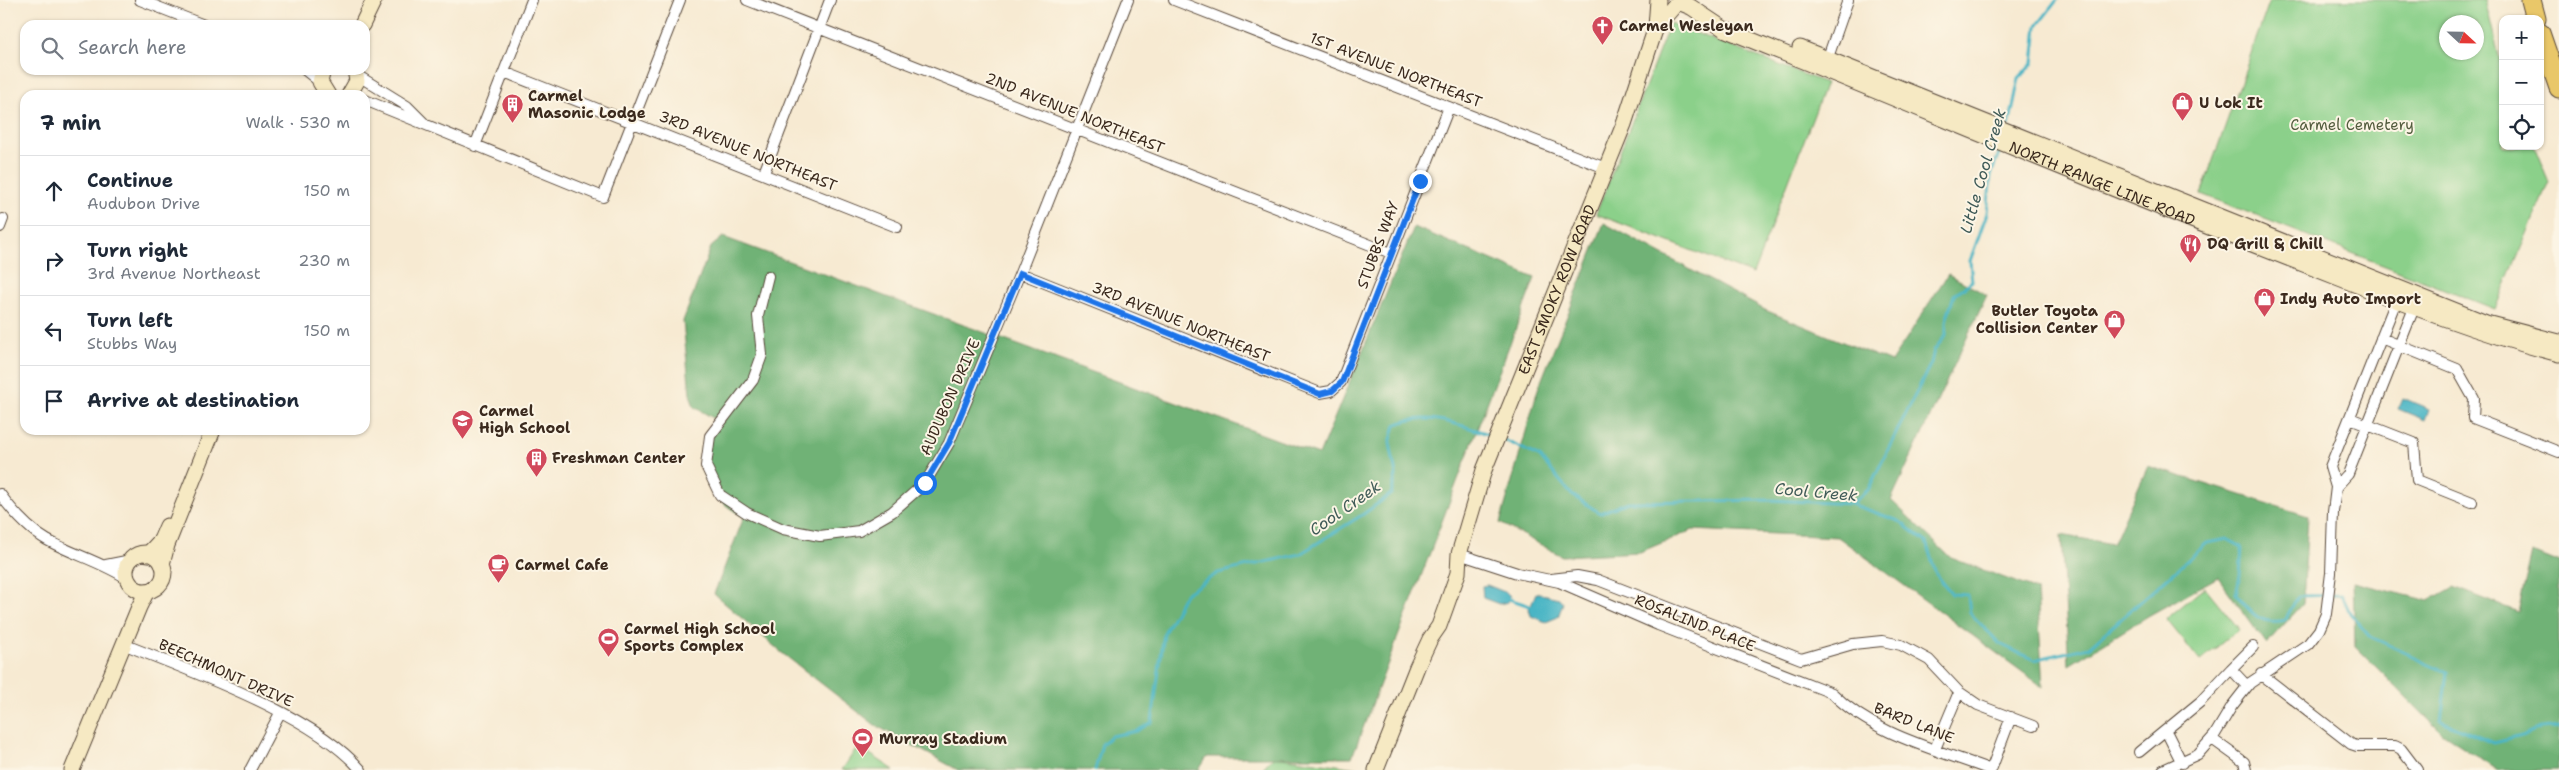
<!DOCTYPE html>
<html lang="en">
<head>
<meta charset="utf-8">
<style>
  body { margin:0; font-family:"Shantell Sans",sans-serif; background:#f2f2f3; color:#1f2937 }
  .controls { position:absolute; right:15px; top:15px; display:grid; overflow:hidden; border-radius:10px; box-shadow:0 1px 4px #0004 }
  .controls button { width:45px; height:45px; display:grid; place-items:center; padding:0; border:0; border-bottom:1px solid #e0e1e3; background:#fff; color:#1f2937; font:25px sans-serif }
  .compass { position:absolute; left:2439px; top:15px; width:45px; height:45px; border-radius:50%; background:#fff; box-shadow:0 1px 4px #0004; rotate:112deg }
  .stop { position:absolute; width:15px; height:15px; margin:-11px; border:4px solid #1a73e8; border-radius:50%; background:#fff }
  .stop.end { background:#1a73e8; border-color:#fff; box-shadow:0 1px 5px #0008 }
  .list { margin:0; padding:0; list-style:none }
  h2 { display:flex; justify-content:space-between; align-items:center; height:65px; margin:0; padding:0 20px; font-size:21px }
  h2 small { font-size:16px; font-weight:400; color:#747a83 }
  .list li { display:grid; grid-template-columns:32px 1fr auto; gap:15px; align-items:center; box-sizing:border-box; height:70px; padding:0 20px; border-top:1px solid #e0e1e3 }
  .list b { display:block; font-size:19px; white-space:nowrap }
  .list p { margin:0; font-size:16px; white-space:nowrap; color:#747a83 }
  .list em { font-size:16px; font-style:normal; color:#747a83 }
  .icon { flex:none; width:28px; height:28px; fill:none; stroke:currentColor; stroke-width:2; stroke-linecap:round; stroke-linejoin:round }
  .map { position:relative; flex:none; width:2559px; height:770px; overflow:hidden }
  .search { position:absolute; background:#fff; box-shadow:0 1px 4px #0004; left:20px; top:20px; width:350px; height:55px; display:flex; align-items:center; gap:12px; box-sizing:border-box; padding:0 18px; border-radius:15px; color:#747a83; font-size:19px }
  .panel { position:absolute; background:#fff; box-shadow:0 1px 4px #0004; left:20px; top:90px; width:350px; height:345px; border-radius:15px }
  .map>svg:first-child { display:block }
  .green { fill:#8bd08a; stroke:#637d54; fill-rule:evenodd }
  .forest { fill:#70b276; stroke:#566e4a }
  .water { fill:#48b5c5; stroke:#427072 }
  .lines { fill:none; stroke-linecap:round; stroke-linejoin:round }
  .stream { stroke:#48b5c5; stroke-width:3 }
  .street-casing { stroke:#574739; stroke-width:12 }
  .secondary-casing { stroke:#574739; stroke-width:17 }
  .highway-casing { stroke:#574739; stroke-width:21 }
  .street { stroke:#fff; stroke-width:10 }
  .secondary { stroke:#f6e9c3; stroke-width:15 }
  .highway { stroke:#e9c769; stroke-width:19 }
  .route { stroke:#1a73e8; stroke-width:6 }
  .labels { text-anchor:middle; dominant-baseline:central; stroke-width:4; stroke-linejoin:round; paint-order:stroke }
  .poi-label { font-size:15px; font-weight:bold; fill:#3b2a1e; stroke:#fcf5e5; text-anchor:start }
  .street-label { font-size:15px; fill:#3b2a1e; stroke:#fcf5e5 }
  .park-label { font-size:15px; fill:#535c3e; stroke:#fcf5e5 }
  .water-label { font-size:16px; font-style:italic; fill:#405b58; stroke:#fcf5e5 }
</style>
</head>
<body>
<div class="map">
<svg width="2559" height="770" viewBox="0 0 2559 770">
  <rect width="100%" height="100%" fill="#fcf5e5"/>
  <filter id="ink" filterUnits="userSpaceOnUse"><feTurbulence type="fractalNoise" baseFrequency=".02" numOctaves="2"/><feDisplacementMap in="SourceGraphic" scale="10" xChannelSelector="R" yChannelSelector="G"/><feConvolveMatrix kernelMatrix="1 2 1 2 8 2 1 2 1" color-interpolation-filters="sRGB"/></filter>
  <filter id="wash" filterUnits="userSpaceOnUse"><feTurbulence type="fractalNoise" baseFrequency=".0096" numOctaves="4" result="noise"/><feDisplacementMap in="SourceGraphic" scale="20" xChannelSelector="R" yChannelSelector="G"/><feGaussianBlur stdDeviation="1.12" result="paint"/><feColorMatrix in="noise" values="0 0 0 0 0 0 0 0 0 0 0 0 0 0 0 0 0 1.4 0 .05"/><feComposite in="paint" operator="in"/></filter>
  <g filter="url(#wash)">
    <rect width="100%" height="100%" fill="#f7ead2"/>
    <path class="green" d="M2270,0H2485L2503,72V146H2534L2549,182L2495,309L2201,194ZM2446,22H2476V52H2446Z
      M1670,23L1826,83L1753,274L1596,214Z
      M2205,587L2239,629L2200,661L2166,619Z
      M858,746L894,770H842Z
      M1274,756L1357,768L1356,770H1261Z"/>
    <path class="forest" d="M1604,223L1765,310L1891,362L1948,274L1987,295L1891,500L1951,558L2037,590L2043,687L1838,537L1693,530L1640,552L1562,556L1500,523L1538,389Z
      M1414,227L1535,278L1352,757H1207L1199,770H958L875,725L782,653L714,594L744,517C699,492 693,464 715,419L694,407L690,394L683,321L711,247L723,237L1319,455Z
      M2148,466L2308,516L2303,604L2266,644L2218,577L2148,616L2069,665L2061,535L2113,544Z
      M2532,552L2559,563V770H2498L2442,733L2355,646L2353,582L2429,601L2454,587L2518,612Z"/>
    <path class="water" d="M2403,398L2429,409L2425,420L2398,409Z
      M1487,585L1507,593L1510,596L1508,602L1499,604L1483,598L1482,586Z
      M1536,593L1559,598L1563,603L1558,617L1546,622L1531,616L1529,609Z"/>
    <g class="lines">
      <path class="stream" d="M2009,126L2019,78L2033,63L2037,26L2057,0
        M1502,439L1540,457L1572,495L1600,513L1628,502L1771,500L1851,504L1899,521L1926,542L1936,574L1952,594L1968,595L1970,613L2000,644L2034,660L2089,647L2207,543L2227,539L2242,547L2240,575L2236,594C2250,612 2260,626 2285,620L2298,596L2342,595L2350,613L2369,636L2447,672L2441,721L2493,743L2522,736L2534,730L2559,727
        M1851,504L1868,490L1931,363L1934,350L1946,335V321L1954,295L1972,281L1970,261L1987,213L1991,175L2001,148
        M1509,599L1530,606
        M1095,770L1102,744L1111,736L1137,731L1152,722L1164,633L1185,594L1218,573L1300,554L1362,515L1391,494L1396,475L1390,443L1395,425C1425,410 1464,426 1494,436"/>
    </g>
  </g>
  <g filter="url(#ink)">
    <g class="lines">
      <defs>
        <path id="street" d="M140,0L204,25
          M747,0L1391,253
          M1174,0L1608,169
          M1826,63L1848,0
          M305,70L320,82
          M504,72L897,227
          M357,75L407,106L424,123
          M365,100L603,197L680,0
          M475,146L532,0
          M764,173L830,0
          M0,227L3,219
          M1020,273L1320,393L1331,391L1341,382L1449,107
          M768,276L758,316L762,355L753,380L710,436L706,466L720,495L747,513L783,529L820,536L859,531L892,512L925,483L949,443L1020,273L1128,0
          M2381,338L2457,369L2474,399L2473,418L2559,452
          M2350,418L2414,443L2417,480L2472,502
          M2336,487L2348,474L2416,303
          M0,494C13,512 28,529 47,540C74,555 102,562 128,579
          M1459,554L1517,573L1559,582L1658,625L1832,693C1874,735 1936,749 1991,770
          M106,565L131,560
          M1551,579L1577,576L1598,580L1801,659L1853,644L1882,641L1901,645L1929,660L1959,692L1978,705L2033,726
          M123,644C192,672 313,714 361,770
          M2231,669L2253,647
          M2261,674L2351,744L2357,746H2395L2401,749L2417,770
          M2166,731L2182,763
          M2212,739L2244,762L2246,770
          M1935,749L1959,692
          M2139,752L2200,702L2231,669L2247,686
          M250,770L280,713
          M1991,770L2011,717
          M2163,770L2198,754L2214,736L2232,706L2250,683L2308,644L2319,630L2326,614L2331,573L2333,512L2336,487L2330,467L2398,296"/>
        <g id="secondary">
          <path id="s1" d="M1681,3L1691,7L1724,29C1908,103 2090,181 2275,253C2369,289 2461,329 2559,354"/>
          <path d="M362,25L374,0"/>
          <path d="M1656,27L1675,5"/>
          <path d="M1800,48L2486,323L2559,342"/>
          <path d="M323,70L320,82L328,95"/>
          <path d="M349,95L357,81L355,70"/>
          <circle cx="145" cy="572" r="19"/>
          <path d="M148,554L161,540L167,526"/>
          <path d="M162,564L167,545L213,430"/>
          <path d="M72,770L139,607L147,591"/>
          <path id="s2" d="M1376,770L1417,667L1430,639L1439,626L1458,573L1459,554L1484,470L1624,124L1656,27L1658,0"/>
        </g>
        <path id="highway" d="M2531,0L2536,19
          M2540,33L2559,88"/>
      </defs>
      <use href="#street" class="street-casing"/>
      <use href="#secondary" class="secondary-casing"/>
      <use href="#highway" class="highway-casing"/>
      <use href="#street" class="street"/>
      <use href="#secondary" class="secondary"/>
      <use href="#highway" class="highway"/>
    </g>
  </g>
  <g class="lines" filter="url(#ink)">
    <path class="route" d="M925,483L949,443L1020,273L1320,394L1332,391L1342,382L1420,181"/>
  </g>
  <defs>
    <symbol id="church-pin" viewBox="-11 -11 22 30"><path d="M0 17L-7.5 6A9.5 9.5 0 1 1 7.5 6Z" fill="#d1495b" stroke="#fcf5e5"/><path d="M-1.2-6h2.4v3.5h3.3v2.4h-3.3V6h-2.4V-.1h-3.3v-2.4h3.3Z" fill="#fff"/></symbol>
    <symbol id="shop-pin" viewBox="-11 -11 22 30"><path d="M0 17L-7.5 6A9.5 9.5 0 1 1 7.5 6Z" fill="#d1495b" stroke="#fcf5e5"/><path d="M-5-2.5h2.3a2.7 3.5 0 0 1 5.4 0H5L5.5 6h-11ZM-1.5-2.5h3a1.5 2.3 0 0 0-3 0Z" fill="#fff"/></symbol>
    <symbol id="building-pin" viewBox="-11 -11 22 30"><path d="M0 17L-7.5 6A9.5 9.5 0 1 1 7.5 6Z" fill="#d1495b" stroke="#fcf5e5"/><path d="M-4-6H4V6H1V3H-1V6H-4ZM-2.5-4.3h1.7v1.8h-1.7ZM.8-4.3h1.7v1.8H.8ZM-2.5-1h1.7V.8h-1.7ZM.8-1h1.7V.8H.8Z" fill="#fff"/></symbol>
    <symbol id="restaurant-pin" viewBox="-11 -11 22 30"><path d="M0 17L-7.5 6A9.5 9.5 0 1 1 7.5 6Z" fill="#d1495b" stroke="#fcf5e5"/><path d="M-5-6h1v4h1v-4h1v4h1v-4h1v5L-1.5 .5V6h-2V.5L-5-1ZM5-6V6H3V1.5H1.5Q1.5-4 5-6Z" fill="#fff"/></symbol>
    <symbol id="school-pin" viewBox="-11 -11 22 30"><path d="M0 17L-7.5 6A9.5 9.5 0 1 1 7.5 6Z" fill="#d1495b" stroke="#fcf5e5"/><path d="M0-5L7-2L0 1L-7-2ZM-4 1L0 2.5L4 1V4Q0 6-4 4Z" fill="#fff"/></symbol>
    <symbol id="cafe-pin" viewBox="-11 -11 22 30"><path d="M0 17L-7.5 6A9.5 9.5 0 1 1 7.5 6Z" fill="#d1495b" stroke="#fcf5e5"/><path d="M-5.5-4.5H6V0H3Q3 3.5 0 3.5H-2.5Q-5.5 3.5-5.5 0ZM3-3.2v2h1.7v-2ZM-6 4.5H4V6H-6Z" fill="#fff"/></symbol>
    <symbol id="stadium-pin" viewBox="-11 -11 22 30"><path d="M0 17L-7.5 6A9.5 9.5 0 1 1 7.5 6Z" fill="#d1495b" stroke="#fcf5e5"/><path d="M0-5a6.5 5 0 1 0 0 10a6.5 5 0 1 0 0-10ZM-3.5-1.8h7v3.6h-7Z" fill="#fff"/></symbol>
  </defs>
  <g fill-rule="evenodd">
    <use href="#church-pin" x="1590" y="14" width="25" height="34"/>
    <use href="#shop-pin" x="2170" y="90" width="25" height="34"/>
    <use href="#building-pin" x="500" y="92" width="25" height="34"/>
    <use href="#restaurant-pin" x="2178" y="232" width="25" height="34"/>
    <use href="#shop-pin" x="2252" y="286" width="25" height="34"/>
    <use href="#shop-pin" x="2102" y="308" width="25" height="34"/>
    <use href="#school-pin" x="450" y="408" width="25" height="34"/>
    <use href="#building-pin" x="524" y="446" width="25" height="34"/>
    <use href="#cafe-pin" x="486" y="552" width="25" height="34"/>
    <use href="#stadium-pin" x="596" y="626" width="25" height="34"/>
    <use href="#stadium-pin" x="850" y="726" width="25" height="34"/>
  </g>
  <g class="labels">
    <g class="poi-label">
      <text x="1619" y="26">Carmel Wesleyan</text>
      <text x="528" y="96">Carmel<tspan x="528" dy="17">Masonic Lodge</tspan></text>
      <text x="2199" y="103">U Lok It</text>
      <text x="2207" y="244">DQ Grill &amp; Chill</text>
      <text x="2280" y="299">Indy Auto Import</text>
      <text x="2098" y="311" text-anchor="end">Butler Toyota<tspan x="2098" dy="17">Collision Center</tspan></text>
      <text x="479" y="411">Carmel<tspan x="479" dy="17">High School</tspan></text>
      <text x="552" y="458">Freshman Center</text>
      <text x="515" y="565">Carmel Cafe</text>
      <text x="624" y="629">Carmel High School<tspan x="624" dy="17">Sports Complex</tspan></text>
      <text x="879" y="739">Murray Stadium</text>
    </g>
    <g class="street-label">
      <text transform="translate(1396 70) rotate(21)">1ST AVENUE NORTHEAST</text>
      <text transform="translate(1075 113) rotate(22)">2ND AVENUE NORTHEAST</text>
      <text transform="translate(748 151) rotate(22)">3RD AVENUE NORTHEAST</text>
      <text stroke="none"><textPath href="#s1" startOffset="459">NORTH RANGE LINE ROAD</textPath></text>
      <text transform="translate(1378 245) rotate(-69)">STUBBS WAY</text>
      <text stroke="none"><textPath href="#s2" startOffset="515">EAST SMOKY ROW ROAD</textPath></text>
      <text transform="translate(1181 322) rotate(22)">3RD AVENUE NORTHEAST</text>
      <text transform="translate(950 397) rotate(-66)">AUDUBON DRIVE</text>
      <text transform="translate(1695 623) rotate(22)">ROSALIND PLACE</text>
      <text transform="translate(226 673) rotate(24)">BEECHMONT DRIVE</text>
      <text transform="translate(1914 723) rotate(22)">BARD LANE</text>
    </g>
    <g class="park-label">
      <text x="2352" y="125">Carmel Cemetery</text>
    </g>
    <g class="water-label">
      <text transform="translate(1983 171) rotate(-74)">Little Cool Creek</text>
      <text transform="translate(1816 492) rotate(5)">Cool Creek</text>
      <text transform="translate(1345 508) rotate(-35)">Cool Creek</text>
    </g>
  </g>
</svg>
<div class="controls">
<button>+</button>
<button>−</button>
<button><svg class="icon" aria-label="locate" viewBox="0 0 24 24"><circle cx="12" cy="12" r="6"/><path d="M12 2v4M12 18v4M2 12h4M18 12h4"/></svg></button>
</div>
<svg class="compass" viewBox="-18 -18 36 36"><path d="M0-13l5 13h-10z" fill="#e53935"/><path d="M0 13l5-13h-10z" fill="#747a83"/></svg>
<div class="stop" style="left:925px;top:483px"></div>
<div class="stop end" style="left:1420px;top:181px"></div>
<div class="search"><svg class="icon" aria-label="search" viewBox="0 0 24 24"><circle cx="10" cy="10" r="6"/><path d="M15 15l6 6"/></svg>Search here</div>
<section class="panel">
<h2>7 min<small>Walk · 530 m</small></h2>
<ul class="list">
<li><svg class="icon" aria-label="ahead" viewBox="0 0 24 24"><path d="M12 20V5M6 11l6-6 6 6"/></svg><div><b>Continue</b><p>Audubon Drive</p></div><em>150 m</em></li>
<li><svg class="icon" aria-label="right" viewBox="0 0 24 24"><path d="M7 20v-9h11M14 6l5 5-5 5"/></svg><div><b>Turn right</b><p>3rd Avenue Northeast</p></div><em>230 m</em></li>
<li><svg class="icon" aria-label="left" viewBox="0 0 24 24"><path d="M17 20v-9H6M10 6l-5 5 5 5"/></svg><div><b>Turn left</b><p>Stubbs Way</p></div><em>150 m</em></li>
<li><svg class="icon" aria-label="arrive" viewBox="0 0 24 24"><path d="M6 21V4h12l-3 4 3 4H6"/></svg><div><b>Arrive at destination</b></div></li>
</ul>
</section>
</div>
</body>
</html>
